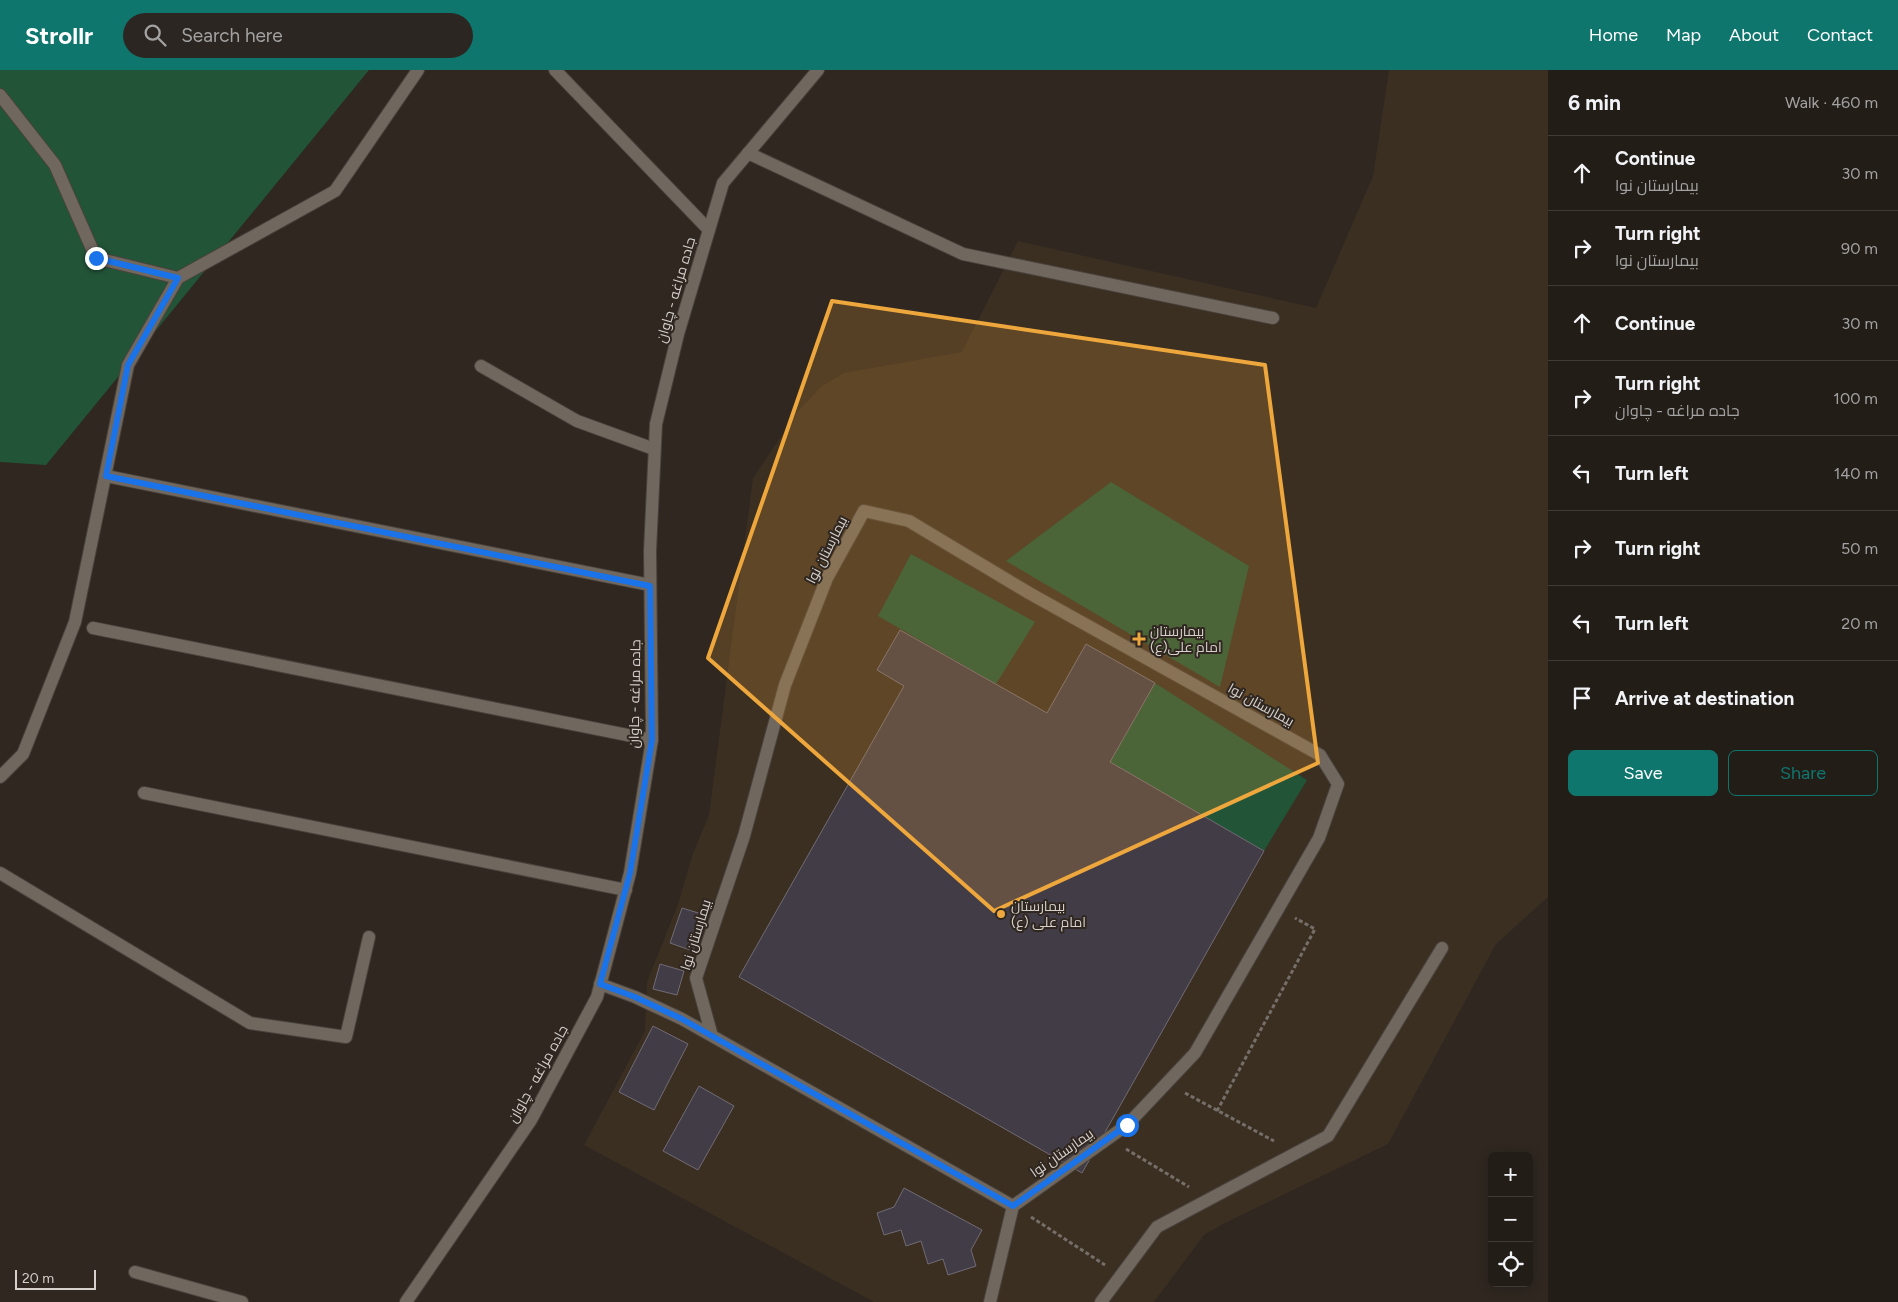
<!DOCTYPE html>
<html lang="en">
<head>
<meta charset="utf-8">
<style>
  body { margin:0; font-family:Figtree,Cairo,sans-serif; background:#2b2621; color:#f1f3f6 }
  .controls { position:absolute; right:15px; bottom:15px; display:grid; overflow:hidden; border-radius:8px; box-shadow:0 2px 12px #0003 }
  .controls button { width:45px; height:45px; display:grid; place-items:center; padding:0; border:0; border-bottom:1px solid #403b37; background:#231d18; color:#f1f3f6; font:25px sans-serif }
  .scale { position:absolute; left:15px; bottom:12px; width:81px; box-sizing:border-box; padding-left:5px; border:2px solid #d6d0cc; border-top:0; font-size:14px; line-height:18px; white-space:nowrap; color:#d6d0cc; -webkit-text-stroke:4px #2f2720; paint-order:stroke }
  .stop { position:absolute; width:15px; height:15px; margin:-11px; border:4px solid #1a73e8; border-radius:50%; background:#fff }
  .stop.end { background:#1a73e8; border-color:#fff; box-shadow:0 1px 5px #0008 }
  .list { margin:0; padding:0; list-style:none }
  h2 { display:flex; justify-content:space-between; align-items:center; height:65px; margin:0; padding:0 20px; font-size:21px }
  h2 small { font-size:16px; font-weight:400; color:#a3a2a2 }
  .list li { display:grid; grid-template-columns:32px 1fr auto; gap:15px; align-items:center; box-sizing:border-box; height:75px; padding:0 20px; border-top:1px solid #403b37 }
  .list b { display:block; font-size:19px; white-space:nowrap }
  .list p { margin:0; font-size:16px; white-space:nowrap; color:#a3a2a2 }
  .list em { font-size:16px; font-style:normal; color:#a3a2a2 }
  .actions { display:flex; gap:10px; padding:15px 20px }
  .actions a { flex:1; padding:11px 0; border:1px solid #0f766e; border-radius:8px; text-align:center; font-size:18px; color:#0f766e }
  .actions .main { background:#0f766e; color:#fff }
  .icon { flex:none; width:28px; height:28px; fill:none; stroke:currentColor; stroke-width:2; stroke-linecap:round; stroke-linejoin:round }
  .map { position:relative; flex:none; width:1548px; height:1232px; overflow:hidden }
  header { display:flex; align-items:center; gap:30px; box-sizing:border-box; height:70px; padding:0 25px; background:#0f766e; color:#fff }
  header strong { font-size:24px }
  nav { display:flex; gap:28px; margin-inline-start:auto; font-size:18px }
  .search { width:350px; height:45px; background:#2b2621; display:flex; align-items:center; gap:12px; box-sizing:border-box; padding:0 18px; border-radius:28px; color:#a3a2a2; font-size:19px }
  main { display:flex }
  aside { flex:1; background:#231d18 }
  .map>svg:first-child { display:block }
  .built { fill:#3b2f22 }
  .green { fill:#225438 }
  .building { fill:#423c46; stroke:#716b75 }
  .lines { fill:none; stroke-linecap:round; stroke-linejoin:round }
  .lane-casing { stroke:#49423c; stroke-width:14 }
  .street-casing { stroke:#49423c; stroke-width:14 }
  .secondary-casing { stroke:#49423c; stroke-width:14 }
  .path { stroke:#766f69; stroke-width:3; stroke-dasharray:4 2.5; stroke-linecap:butt }
  .lane { stroke:#70675e; stroke-width:12 }
  .street { stroke:#70675e; stroke-width:12 }
  .secondary { stroke:#70675e; stroke-width:12 }
  .route { stroke:#1a73e8; stroke-width:6 }
  .marked { fill:#eea73c; fill-opacity:0.2; stroke:#eea73c; stroke-width:4; stroke-linejoin:round }
  .poi-dot { fill:#eea73c; stroke:#2f2720; stroke-width:2 }
  .labels { text-anchor:middle; dominant-baseline:central; stroke-width:4; stroke-linejoin:round; paint-order:stroke }
  .street-label { font-size:14px; fill:#d6d0cc; stroke:#2f2720 }
  .poi-label { font-size:14px; fill:#d6d0cc; stroke:#2f2720; text-anchor:start }
</style>
</head>
<body>
<header>
<strong>Strollr</strong>
<div class="search"><svg class="icon" aria-label="search" viewBox="0 0 24 24"><circle cx="10" cy="10" r="6"/><path d="M15 15l6 6"/></svg>Search here</div>
<nav><a>Home</a><a>Map</a><a>About</a><a>Contact</a></nav>
</header>
<main>
<div class="map">
<svg width="1548" height="1232" viewBox="0 0 1548 1232">
  <rect width="100%" height="100%" fill="#2f2720"/>
  <path class="built" d="M1389,0H1548V827L1496,874L1388,1074L1225,1153L1204,1165L1154,1232H874L584,1075L645,961L647,912L678,834L693,783L709,745L753,408L798,341L822,316L844,303L962,282L1018,171L1316,238L1373,106Z"/>
  <path class="green" d="M0,0H369L46,395L0,392Z
    M1111,412L1249,496L1220,617L1006,491Z
    M911,484L1035,552L996,614L878,546Z
    M1155,613L1307,710L1264,781L1110,692Z"/>
  <path class="building" d="M900,560L1047,643L1086,574L1155,613L1110,692L1264,781L1082,1103L739,907L904,616L877,600Z
    M682,838L705,845L693,881L670,873Z
    M660,894L684,901L677,925L653,919Z
    M653,956L688,974L654,1040L619,1022Z
    M699,1016L734,1036L698,1100L663,1081Z
    M904,1118L982,1160L971,1180L976,1196L948,1205L943,1189L928,1194L921,1171L906,1176L901,1160L884,1165L877,1143L894,1137Z"/>
  <g class="lines">
    <defs>
      <path id="lane" d="M0,25L55,95L96,188L178,208L335,121L418,0
        M600,914L635,927L682,949L1013,1136L1127,1055L1195,983L1319,768L1338,714L1320,685L1029,523L909,451L864,441L827,508L785,615L744,766L696,908L712,966
        M990,1232L1013,1136
        M1101,1232L1157,1157L1328,1066L1442,878"/>
      <path id="street" d="M555,0L709,160
        M748,83L963,184L1273,248
        M481,296L577,351L654,379
        M106,406L650,515
        M93,558L652,670
        M0,707L23,684L75,552L128,295L178,208
        M144,723L626,820
        M0,803L250,953L346,967L369,867
        M135,1202L242,1232"/>
      <path id="secondary" d="M406,1232L531,1050L597,927L630,803L652,670L650,481L656,354L678,264L723,113L818,0"/>
    </defs>
    <use href="#lane" class="lane-casing"/>
    <use href="#street" class="street-casing"/>
    <use href="#secondary" class="secondary-casing"/>
    <path class="path" d="M1185,1023L1274,1071
      M1217,1041L1315,859L1295,848
      M1126,1079L1189,1117
      M1031,1147L1105,1195"/>
    <use href="#lane" class="lane"/>
    <use href="#street" class="street"/>
    <use href="#secondary" class="secondary"/>
  </g>
  <g class="lines">
    <path class="route" d="M96,188L178,208L128,295L106,406L650,516L652,670L630,803L600,914L635,927L682,949L1013,1136L1127,1055"/>
  </g>
  <path class="marked" d="M832,231L1265,295L1318,693L994,841L708,588Z"/>
  <g class="poi-dot">
    <path d="M1136.5 561.5h5v5h5v5h-5v5h-5v-5h-5v-5h5z"/>
    <circle cx="1001" cy="844" r="5"/>
  </g>
  <g class="labels">
    <g class="street-label">
      <text transform="translate(676 220) rotate(-74)">جاده مراغه - چاوان</text>
      <text transform="translate(827 480) rotate(-63)">بیمارستان نوا</text>
      <text transform="translate(635 624) rotate(-89)">جاده مراغه - چاوان</text>
      <text transform="translate(1261 635) rotate(29)">بیمارستان نوا</text>
      <text transform="translate(696 865) rotate(-73)">بیمارستان نوا</text>
      <text transform="translate(538 1004) rotate(-61)">جاده مراغه - چاوان</text>
      <text transform="translate(1062 1083) rotate(-35)">بیمارستان نوا</text>
    </g>
    <g class="poi-label">
      <text x="1150" y="561">بیمارستان<tspan x="1150" dy="16">امام علی(ع)</tspan></text>
      <text x="1011" y="836">بیمارستان<tspan x="1011" dy="16">امام علی (ع)</tspan></text>
    </g>
  </g>
</svg>
<div class="controls">
<button>+</button>
<button>−</button>
<button><svg class="icon" aria-label="locate" viewBox="0 0 24 24"><circle cx="12" cy="12" r="6"/><path d="M12 2v4M12 18v4M2 12h4M18 12h4"/></svg></button>
</div>
<div class="scale">20 m</div>
<div class="stop" style="left:1127px;top:1055px"></div>
<div class="stop end" style="left:96px;top:188px"></div>
</div>
<aside>
<h2>6 min<small>Walk · 460 m</small></h2>
<ul class="list">
<li><svg class="icon" aria-label="ahead" viewBox="0 0 24 24"><path d="M12 20V5M6 11l6-6 6 6"/></svg><div><b>Continue</b><p>بیمارستان نوا</p></div><em>30 m</em></li>
<li><svg class="icon" aria-label="right" viewBox="0 0 24 24"><path d="M7 20v-9h11M14 6l5 5-5 5"/></svg><div><b>Turn right</b><p>بیمارستان نوا</p></div><em>90 m</em></li>
<li><svg class="icon" aria-label="ahead" viewBox="0 0 24 24"><path d="M12 20V5M6 11l6-6 6 6"/></svg><div><b>Continue</b></div><em>30 m</em></li>
<li><svg class="icon" aria-label="right" viewBox="0 0 24 24"><path d="M7 20v-9h11M14 6l5 5-5 5"/></svg><div><b>Turn right</b><p>جاده مراغه - چاوان</p></div><em>100 m</em></li>
<li><svg class="icon" aria-label="left" viewBox="0 0 24 24"><path d="M17 20v-9H6M10 6l-5 5 5 5"/></svg><div><b>Turn left</b></div><em>140 m</em></li>
<li><svg class="icon" aria-label="right" viewBox="0 0 24 24"><path d="M7 20v-9h11M14 6l5 5-5 5"/></svg><div><b>Turn right</b></div><em>50 m</em></li>
<li><svg class="icon" aria-label="left" viewBox="0 0 24 24"><path d="M17 20v-9H6M10 6l-5 5 5 5"/></svg><div><b>Turn left</b></div><em>20 m</em></li>
<li><svg class="icon" aria-label="arrive" viewBox="0 0 24 24"><path d="M6 21V4h12l-3 4 3 4H6"/></svg><div><b>Arrive at destination</b></div></li>
</ul>
<div class="actions"><a class="main">Save</a><a>Share</a></div>
</aside>
</main>
</body>
</html>
